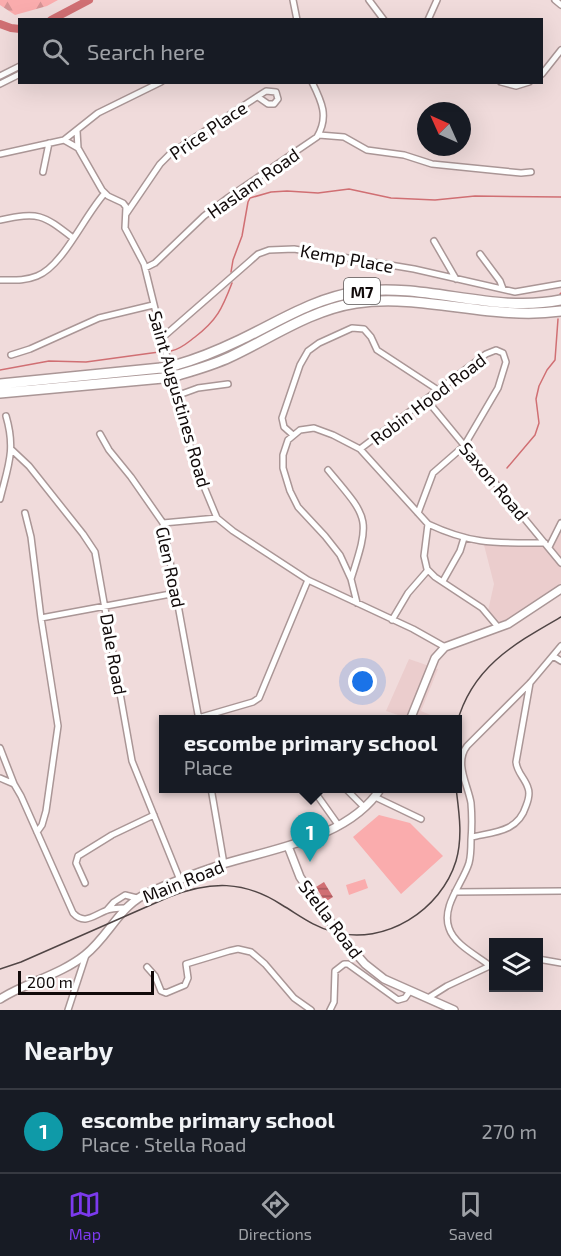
<!DOCTYPE html>
<html lang="en">
<head>
<meta charset="utf-8">
<style>
  body { margin:0; font-family:"Exo 2",sans-serif; background:#20242c; color:#f1f3f6 }
  .controls { position:absolute; right:18px; bottom:18px; display:grid; overflow:hidden; border-radius:0px; box-shadow:0 6px 24px #0002 }
  .controls button { width:54px; height:54px; display:grid; place-items:center; padding:0; border:0; border-bottom:2px solid #363941; background:#171b24; color:#f1f3f6; font:30px sans-serif }
  .compass { position:absolute; left:417px; top:102px; width:54px; height:54px; border-radius:50%; background:#171b24; box-shadow:0 6px 24px #0002; rotate:315deg }
  .scale { position:absolute; left:18px; bottom:15px; width:136px; box-sizing:border-box; padding-left:6px; border:3px solid #110a0a; border-top:0; font-size:16px; line-height:21px; white-space:nowrap; color:#110a0a; -webkit-text-stroke:4px #fff; paint-order:stroke }
  .you { position:absolute; left:363px; top:682px; width:21px; height:21px; margin:-15px; border:4px solid #fff; border-radius:50%; background:#1a73e8; box-shadow:0 0 0 9px #1a73e833 }
  .badge { display:grid; place-items:center; width:39px; height:39px; border-radius:50%; background:#7c3aed; color:#fff; font-size:20px; font-weight:700 }
  .pin { position:absolute; translate:-50% -50px; filter:drop-shadow(0 2px 3px #0008) }
  .pin::after { content:''; position:absolute; top:32px; width:21px; height:18px; background:inherit; clip-path:polygon(0 0,100% 0,50% 100%) }
  .popup { position:absolute; left:159px; top:715px; width:303px; height:78px; box-sizing:border-box; display:grid; place-content:center; border-radius:0px; background:#171b24; filter:drop-shadow(0 2px 4px #0005); font-size:20px; white-space:nowrap; color:#9ea1a6 }
  .popup b { font-size:22px; color:#f1f3f6 }
  .popup::after { content:''; position:absolute; left:50%; top:100%; margin-left:-12px; border:12px solid transparent; border-top-color:#171b24 }
  .list { margin:0; padding:0; list-style:none }
  h2 { display:flex; justify-content:space-between; align-items:center; height:78px; margin:0; padding:0 24px; font-size:26px }
  h2 small { font-size:20px; font-weight:400; color:#9ea1a6 }
  .list li { display:grid; grid-template-columns:39px 1fr auto; gap:18px; align-items:center; box-sizing:border-box; height:84px; padding:0 24px; border-top:2px solid #363941 }
  .list b { display:block; font-size:22px; white-space:nowrap }
  .list p { margin:0; font-size:20px; white-space:nowrap; color:#9ea1a6 }
  .list em { font-size:20px; font-style:normal; color:#9ea1a6 }
  .icon { flex:none; width:33px; height:33px; fill:none; stroke:currentColor; stroke-width:2; stroke-linecap:round; stroke-linejoin:round }
  .map { position:relative; flex:none; width:561px; height:1010px; overflow:hidden }
  .search { position:absolute; background:#171b24; box-shadow:0 6px 24px #0002; left:18px; right:18px; top:18px; height:66px; display:flex; align-items:center; gap:15px; box-sizing:border-box; padding:0 21px; border-radius:0px; color:#9ea1a6; font-size:22px }
  .sheet { height:162px; background:#171b24 }
  nav { display:flex; justify-content:space-around; align-items:center; box-sizing:border-box; height:84px; border-top:2px solid #363941; background:#171b24; font-size:16px; color:#9ea1a6 }
  nav a { display:grid; justify-items:center; gap:3px }
  nav .on { color:#7c3aed }
  .map>svg:first-child { display:block }
  .built { fill:#ebcdcd }
  .forest { fill:url(#forest-firs) }
  .garden { fill:#faacad }
  .water { fill:url(#water-rules) }
  .lines { fill:none; stroke-linecap:round; stroke-linejoin:round }
  .stream { stroke:#d06f73; stroke-width:1.5 }
  .river { stroke:#d06f73; stroke-width:8 }
  .minor-casing { stroke:#aa9696; stroke-width:8 }
  .secondary-casing { stroke:#aa9696; stroke-width:10 }
  .motorway-casing { stroke:#aa9696; stroke-width:12 }
  .minor { stroke:#fff; stroke-width:5 }
  .secondary { stroke:#fff; stroke-width:7 }
  .motorway { stroke:#fff; stroke-width:9 }
  .rail { stroke:#504545; stroke-width:1.5 }
  .secondary-bridge-casing { stroke:#aa9696; stroke-width:10; stroke-linecap:butt }
  .motorway-bridge-casing { stroke:#aa9696; stroke-width:12; stroke-linecap:butt }
  .secondary-bridge { stroke:#fff; stroke-width:7 }
  .motorway-bridge { stroke:#fff; stroke-width:9 }
  .labels { text-anchor:middle; dominant-baseline:central; stroke-width:6; stroke-linejoin:round; paint-order:stroke }
  .shield { fill:#fff; stroke:#585454; stroke-width:1.5 }
  .shield-label { font-size:16px; font-weight:bold; fill:#110a0a }
  .street-label { font-size:18px; fill:#110a0a; stroke:#fff }
</style>
</head>
<body>
<div class="map">
<svg width="561" height="1010" viewBox="0 0 561 1010">
  <defs>
    <pattern id="forest-firs" width="22" height="20" patternUnits="userSpaceOnUse" patternTransform="scale(1.5)"><rect width="22" height="20" fill="#faacad"/><path d="M5 1l3.5 6h-7zM16 11l3.5 6h-7z" fill="#d59394"/></pattern>
    <pattern id="water-rules" width="6" height="5" patternUnits="userSpaceOnUse" patternTransform="scale(1.5)"><rect width="6" height="5" fill="#d06f73"/><path d="M0 2.5h6" fill="none" stroke="#a7595d"/></pattern>
  </defs>
  <rect width="100%" height="100%" fill="#f0dbdb"/>
  <path class="built" d="M561,524V586L508,622H500L488,611L494,584L484,545L545,546Z
    M409,659L438,669L421,711L440,719H410L386,711Z"/>
  <path class="forest" d="M0,0H58L47,6L15,15L0,5Z"/>
  <path class="garden" d="M379,815L410,823L443,856L401,894L353,837Z
    M365,879L368,888L349,895L346,885Z"/>
  <path class="water" d="M324,882L333,897L325,902L316,887Z"/>
  <g class="lines">
    <path class="stream" d="M231,272L233,260L242,236L248,202L250,198L271,192L287,191L318,193L349,189L391,198L435,200L475,196L561,197
      M560,294L561,293
      M171,351C181,349 187,343 195,337C217,320 222,309 232,283
      M0,370L49,361L86,362L159,352
      M507,468L535,435L539,423L536,399L539,386L547,370L555,360L558,319"/>
    <path class="river" d="M51,20L89,0
      M0,24L11,28L20,29"/>
    <defs>
      <path id="minor" d="M293,0L297,20
        M369,0L384,20
        M555,0L561,5
        M428,20L437,0
        M542,74L561,50
        M0,76L20,66
        M501,82L516,86L529,82
        M0,84L20,74
        M77,131L78,148
        M319,135L344,137L367,150L404,155L432,164L521,173L531,172
        M64,140L78,148L102,190L108,196L123,203L126,207L125,228L144,264L184,426L200,477L217,518L233,531L308,580L413,629L445,647
        M0,154L64,140L98,113L161,82
        M43,172L49,143
        M126,214L160,164L171,153L266,91L276,92L278,99L274,104H268L258,97
        M0,220C39,212 42,214 73,238
        M434,241L456,279
        M480,254L500,281L503,289
        M145,268L155,263L204,216L229,197L317,137C329,117 322,102 312,82
        M0,280C13,280 25,281 37,276C63,266 84,216 105,193
        M162,338L249,262L258,254L269,250L294,249L414,269L515,292L561,284
        M11,355L30,349L99,318L153,305
        M176,396L198,388L228,384
        M426,399L561,563
        M100,434L109,450L131,477L163,523L199,720
        M293,435L284,427L282,418L300,365L308,351L319,343L352,328L364,329L371,337L377,350L438,390
        M360,449L486,354L496,350L503,353L506,362L498,388L464,446L433,473L418,513
        M12,450L29,466L83,534L95,552L132,761L180,880
        M328,470C369,519 371,517 351,579
        M0,499C8,466 16,450 6,416
        M25,513L31,537L41,618
        M163,523L217,518
        M428,524C473,545 496,543 545,543
        M549,547L561,523
        M443,581L460,551L464,538
        M357,603L351,579L340,555L325,536L298,507L290,491L283,468V455L288,440L300,430L314,428L333,435L360,449L428,524L424,556L427,569L435,577L482,608L498,627
        M392,620L408,593L428,570
        M553,656L561,661
        M198,718L253,702L259,698L308,580
        M0,748L14,784
        M0,778L14,784L21,796L73,913C84,925 93,916 105,911C111,908 118,908 125,908
        M211,788L224,864
        M312,788L339,826
        M345,788L364,807
        M375,797L421,819
        M37,832L42,825L46,811L58,726L41,618L176,593
        M472,837C494,832 518,832 526,806C528,801 530,793 528,788C525,778 517,773 516,762L530,683
        M85,883L76,863L78,856L112,835L154,815
        M455,892L561,891
        M107,910L114,902L125,895L137,898
        M538,959L561,963
        M489,965C476,955 454,944 449,928C441,906 463,883 469,863C471,856 471,848 471,840C472,828 472,815 471,803C468,785 454,763 467,746L530,683L561,646
        M147,967L155,976L161,991L166,993L185,985L188,978L186,964L229,951L238,949L251,952L265,964L294,998L311,1010
        M428,998L447,986L494,964
        M68,1010L86,955
        M330,1010L334,1002L335,971L344,964H348L398,1000L405,998L410,991"/>
      <path id="secondary" d="M410,720L435,658L445,647L508,624L561,589
        M288,846L300,877L334,927
        M344,940L365,964L384,979L454,1010
        M0,999C27,982 60,975 85,955C110,935 120,904 150,892C174,881 199,872 223,864C275,848 349,838 381,788"/>
      <path id="motorway" d="M176,365C198,359 219,350 240,340C278,322 314,298 357,292C425,282 493,314 561,300
        M178,375C195,370 213,365 230,357C271,338 310,310 356,303C424,293 492,321 561,311
        M0,384L161,368
        M0,393L163,378"/>
    </defs>
    <use href="#minor" class="minor-casing"/>
    <use href="#secondary" class="secondary-casing"/>
    <use href="#motorway" class="motorway-casing"/>
    <use href="#minor" class="minor"/>
    <use href="#secondary" class="secondary"/>
    <use href="#motorway" class="motorway"/>
    <path class="rail" d="M457,723C472,667 514,644 561,617
      M0,969L21,962L169,897C210,881 244,880 282,905C299,915 314,927 334,932C385,946 441,910 456,861C463,837 459,812 456,788"/>
    <defs>
      <path id="secondary-bridge" d="M334,927L344,940"/>
      <path id="motorway-bridge" d="M161,368L176,365
        M163,378L178,375"/>
    </defs>
    <use href="#secondary-bridge" class="secondary-bridge-casing"/>
    <use href="#motorway-bridge" class="motorway-bridge-casing"/>
    <use href="#secondary-bridge" class="secondary-bridge"/>
    <use href="#motorway-bridge" class="motorway-bridge"/>
  </g>
  <g class="labels">
    <rect class="shield" x="344" y="278" width="36" height="26" rx="4.5"/>
    <g class="shield-label">
      <text x="362" y="291">M7</text>
    </g>
    <g class="street-label">
      <text transform="translate(208 130) rotate(-34)">Price Place</text>
      <text transform="translate(253 183) rotate(-35)">Haslam Road</text>
      <text transform="translate(347 258) rotate(10)">Kemp Place</text>
      <text transform="translate(180 399) rotate(74)">Saint Augustines Road</text>
      <text transform="translate(428 399) rotate(-37)">Robin Hood Road</text>
      <text transform="translate(494 481) rotate(50)">Saxon Road</text>
      <text transform="translate(171 567) rotate(78)">Glen Road</text>
      <text transform="translate(114 654) rotate(80)">Dale Road</text>
      <text transform="translate(183 881) rotate(-22)">Main Road</text>
      <text transform="translate(331 919) rotate(53)">Stella Road</text>
    </g>
  </g>
</svg>
<div class="controls">
<button><svg class="icon" aria-label="layers" viewBox="0 0 24 24"><path d="M12 4l9 5-9 5-9-5zM3 14l9 5 9-5"/></svg></button>
</div>
<svg class="compass" viewBox="-18 -18 36 36"><path d="M0-13l5 13h-10z" fill="#e53935"/><path d="M0 13l5-13h-10z" fill="#9ea1a6"/></svg>
<div class="scale">200 m</div>
<div class="you"></div>
<div class="pin badge" style="left:310px;top:862px;background:#0f9aa8">1</div>
<div class="popup"><b>escombe primary school</b>Place</div>
<div class="search"><svg class="icon" aria-label="search" viewBox="0 0 24 24"><circle cx="10" cy="10" r="6"/><path d="M15 15l6 6"/></svg>Search here</div>
</div>
<section class="sheet">
<h2>Nearby<small></small></h2>
<ul class="list">
<li><span class="badge" style="background:#0f9aa8">1</span><div><b>escombe primary school</b><p>Place · Stella Road</p></div><em>270 m</em></li>
</ul>
</section>
<nav>
<a class="on"><svg class="icon" aria-label="map" viewBox="0 0 24 24"><path d="M3 6l6-2 6 2 6-2v14l-6 2-6-2-6 2zM9 4v14M15 6v14"/></svg>Map</a>
<a><svg class="icon" aria-label="directions" viewBox="0 0 24 24"><path d="M12 3l9 9-9 9-9-9zM9 14v-3h6M13 9l2 2-2 2"/></svg>Directions</a>
<a><svg class="icon" aria-label="saved" viewBox="0 0 24 24"><path d="M7 4h10v16l-5-4-5 4z"/></svg>Saved</a>
</nav>
</body>
</html>
